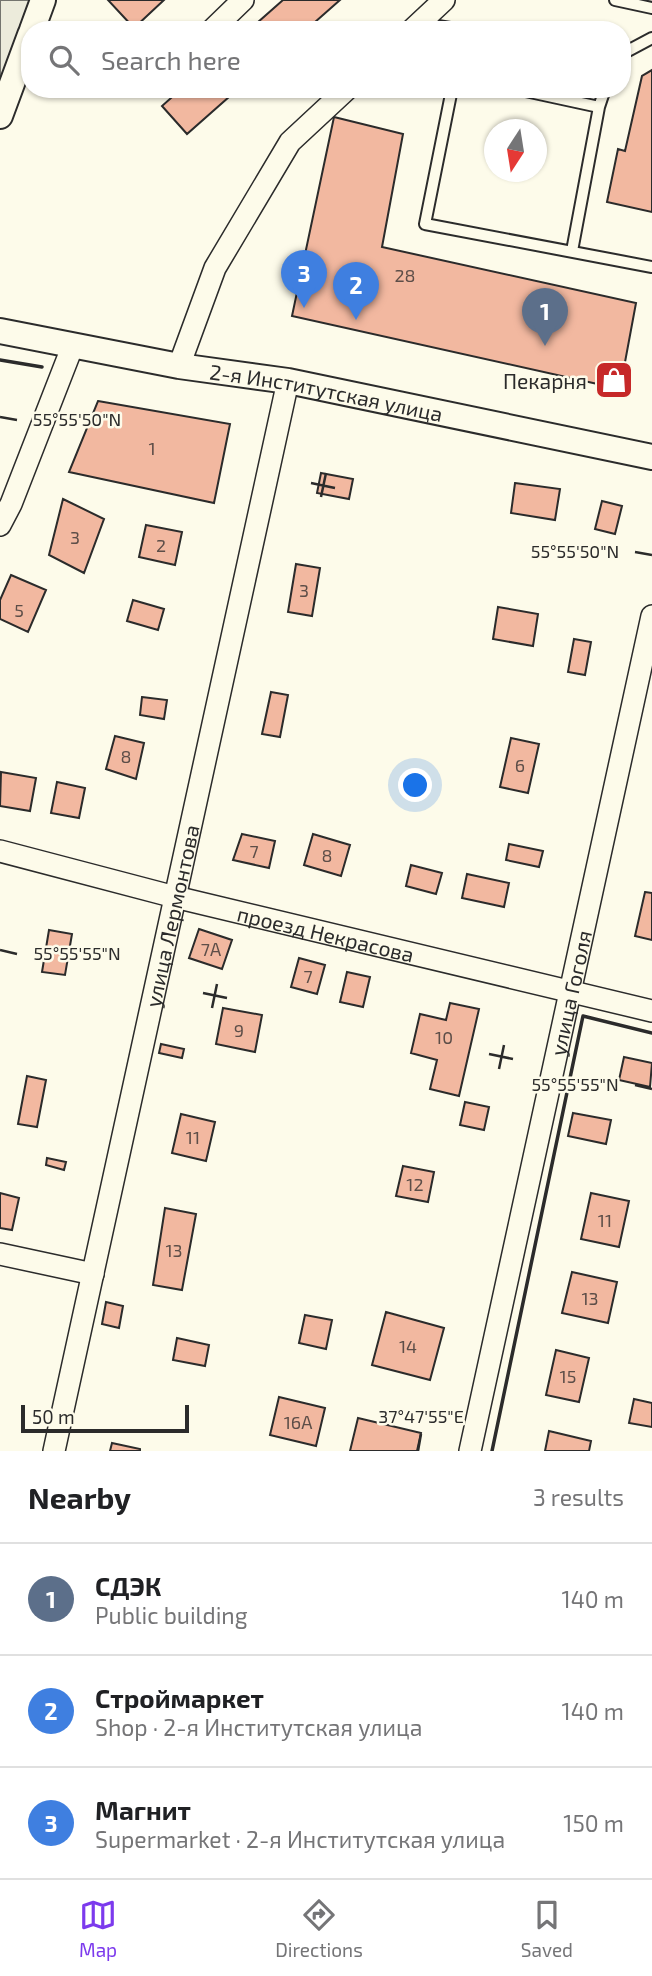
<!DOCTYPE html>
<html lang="en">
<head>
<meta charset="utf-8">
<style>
  body { margin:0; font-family:"Exo 2",sans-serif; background:#f2f2f2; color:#202124 }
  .compass { position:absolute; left:484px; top:119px; width:63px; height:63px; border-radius:50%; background:#fff; box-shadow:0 2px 5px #0004; rotate:192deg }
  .scale { position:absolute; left:21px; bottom:18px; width:168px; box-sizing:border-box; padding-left:7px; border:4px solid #2b2b2b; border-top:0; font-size:19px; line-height:24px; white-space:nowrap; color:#2b2b2b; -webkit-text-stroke:5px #fdfbea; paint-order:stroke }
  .you { position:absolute; left:416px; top:786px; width:24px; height:24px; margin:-18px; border:5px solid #fff; border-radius:50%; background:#1a73e8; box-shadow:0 0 0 10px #1a73e833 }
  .badge { display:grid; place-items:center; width:46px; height:46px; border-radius:50%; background:#7c3aed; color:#fff; font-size:23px; font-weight:700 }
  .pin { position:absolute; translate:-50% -58px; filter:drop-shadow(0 2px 4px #0008) }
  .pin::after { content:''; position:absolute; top:37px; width:24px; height:21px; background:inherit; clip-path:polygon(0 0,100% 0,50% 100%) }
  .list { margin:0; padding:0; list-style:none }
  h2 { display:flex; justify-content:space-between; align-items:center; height:91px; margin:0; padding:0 28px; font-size:30px }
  h2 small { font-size:23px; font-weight:400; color:#757577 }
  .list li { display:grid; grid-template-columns:46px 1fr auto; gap:21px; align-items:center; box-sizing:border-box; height:112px; padding:0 28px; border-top:2px solid #e0e0e0 }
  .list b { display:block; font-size:26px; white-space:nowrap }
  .list p { margin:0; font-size:23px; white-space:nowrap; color:#757577 }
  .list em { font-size:23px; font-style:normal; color:#757577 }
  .icon { flex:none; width:38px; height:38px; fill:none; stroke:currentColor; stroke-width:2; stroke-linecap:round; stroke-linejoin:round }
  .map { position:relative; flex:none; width:652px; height:1451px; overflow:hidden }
  .search { position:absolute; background:#fff; box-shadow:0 2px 5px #0004; left:21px; right:21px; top:21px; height:77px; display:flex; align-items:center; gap:18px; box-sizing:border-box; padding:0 24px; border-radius:28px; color:#757577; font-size:26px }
  .sheet { height:427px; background:#fff }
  nav { display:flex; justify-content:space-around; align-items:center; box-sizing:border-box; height:98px; border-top:2px solid #e0e0e0; background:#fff; font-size:19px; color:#757577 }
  nav a { display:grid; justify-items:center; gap:4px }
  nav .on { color:#7c3aed }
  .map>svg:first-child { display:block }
  .green { fill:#ecebdb; stroke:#74746e; stroke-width:2 }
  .building { fill:#f2b8a0; stroke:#2b2b2b; stroke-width:2 }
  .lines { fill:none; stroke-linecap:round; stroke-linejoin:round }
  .service-casing { stroke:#2b2b2b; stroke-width:14 }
  .minor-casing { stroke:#2b2b2b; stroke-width:24 }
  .tertiary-casing { stroke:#2b2b2b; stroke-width:28 }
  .service { stroke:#fdfbea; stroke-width:10 }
  .minor { stroke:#fdfbea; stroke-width:21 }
  .tertiary { stroke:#fdfbea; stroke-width:24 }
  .wall { stroke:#2b2b2b; stroke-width:3.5 }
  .ticks { fill:none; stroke:#2b2b2b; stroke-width:2.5 }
  .labels { text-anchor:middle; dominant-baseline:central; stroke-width:5; stroke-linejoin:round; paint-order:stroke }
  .number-label { font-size:18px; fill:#5d4e48 }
  .poi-label { font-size:21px; fill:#2b2b2b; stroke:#fdfbea; text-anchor:end }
  .street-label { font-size:21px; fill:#2b2b2b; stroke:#fdfbea }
  .ticks-label { font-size:18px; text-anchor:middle; fill:#2b2b2b; stroke:#fdfbea; stroke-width:5; stroke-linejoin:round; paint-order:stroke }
</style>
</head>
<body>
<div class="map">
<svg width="652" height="1451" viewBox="0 0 652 1451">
  <rect width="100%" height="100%" fill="#fdfbea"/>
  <path class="green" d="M0,0H30L0,83Z"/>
  <path class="building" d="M108,0H164L134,28Z
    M283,0H340L306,30H249Z
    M652,70V212L607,202L618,149L625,151L642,76Z
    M181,89H238L187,134L162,106Z
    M334,117L403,134L382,247L636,303L620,389L292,316Z
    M98,401L230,424L214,503L69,472Z
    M321,473L353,479L349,499L317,493Z
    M515,483L560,489L555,520L511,513Z
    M63,499L104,519L84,573L49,555Z
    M602,501L622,506L615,534L595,529Z
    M146,525L182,532L175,565L139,557Z
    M296,564L320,568L312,616L288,612Z
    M11,575L46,590L28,632L0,619V600Z
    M133,600L164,609L158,630L127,621Z
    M498,607L538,614L533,646L493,639Z
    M574,639L591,642L585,675L568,672Z
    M271,692L288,695L280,737L262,734Z
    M142,697L167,700L164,719L140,715Z
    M115,736L144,743L136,779L106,769Z
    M511,738L539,744L528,793L500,787Z
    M1,772L36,778L30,811L0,806Z
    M57,782L85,788L79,818L51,813Z
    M242,834L275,841L269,868L233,860Z
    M313,834L350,845L341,876L304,865Z
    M509,844L543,851L539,867L506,860Z
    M411,865L442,873L436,894L406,886Z
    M467,874L509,883L504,907L462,898Z
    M645,892L652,893V940L635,936Z
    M199,929L232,940L222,969L189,958Z
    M49,930L72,934L65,975L42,972Z
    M299,958L325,965L317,994L291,987Z
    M347,972L370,977L363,1007L340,1002Z
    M450,1003L479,1009L459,1096L430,1089L437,1060L411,1053L420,1014L446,1020Z
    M223,1008L262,1015L255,1052L216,1044Z
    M161,1044L184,1049L182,1058L159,1053Z
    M624,1057L652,1063L650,1087L619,1080Z
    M27,1076L46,1080L37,1127L18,1124Z
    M465,1102L489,1107L484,1130L460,1125Z
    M573,1113L611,1120L606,1144L568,1136Z
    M181,1114L215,1122L206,1161L172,1153Z
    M47,1158L66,1162L64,1170L46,1165Z
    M403,1166L434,1172L428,1202L396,1196Z
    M0,1193L19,1198L12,1230L0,1228Z
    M591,1193L629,1201L619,1247L581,1239Z
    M165,1208L196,1214L182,1290L153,1285Z
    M572,1272L617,1282L608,1323L562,1313Z
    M106,1302L123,1306L119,1328L102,1324Z
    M386,1312L444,1328L430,1380L372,1365Z
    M305,1315L332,1320L326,1349L299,1343Z
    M177,1338L209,1345L205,1366L173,1360Z
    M556,1350L589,1358L579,1402L546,1395Z
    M279,1397L325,1408L316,1446L270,1435Z
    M634,1399L652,1403V1427L629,1423Z
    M358,1418L421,1433L417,1451H350Z
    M549,1431L591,1441L589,1451H545Z
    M112,1443L140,1449V1451H110Z"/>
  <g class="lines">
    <defs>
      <path id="service" d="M615,0L652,8
        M420,23L456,29
        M622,54L652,38
        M452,89L425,224L652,267
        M516,89L599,107L572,251
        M599,107L605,89"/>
      <g id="minor">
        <path d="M212,30L243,0"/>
        <path d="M412,30L444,0"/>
        <path d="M179,366L215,268L290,142L347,89"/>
        <path d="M0,525L11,504L73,345"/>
        <path id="s1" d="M0,851L175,897L652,1011"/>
        <path d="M0,1254L93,1274"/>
        <path id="s2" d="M54,1451L288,381"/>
        <path id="s3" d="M470,1451L652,616"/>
      </g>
      <g id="tertiary">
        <path d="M32,30L43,0"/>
        <path d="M0,116L30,35"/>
        <path id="s4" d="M0,331L179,366L288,381L652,457"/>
      </g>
    </defs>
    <use href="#service" class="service-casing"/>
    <use href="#minor" class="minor-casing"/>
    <use href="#tertiary" class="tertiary-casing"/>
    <use href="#service" class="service"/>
    <use href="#minor" class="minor"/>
    <use href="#tertiary" class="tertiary"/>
    <path class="wall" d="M0,360L42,367
      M492,1451L583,1016L652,1033"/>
  </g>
  <path class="ticks" d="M0,417L17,420M311,483L335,488M321,497L326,473M635,552L652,555M0,950L17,954M203,993L227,998M212,1008L217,984M489,1054L513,1059M499,1069L504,1045M635,1085L652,1089M418,1451L421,1434"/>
  <defs>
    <symbol id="shop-square" viewBox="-11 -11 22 22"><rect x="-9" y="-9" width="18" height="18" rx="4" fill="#c62828" stroke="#fdfbea"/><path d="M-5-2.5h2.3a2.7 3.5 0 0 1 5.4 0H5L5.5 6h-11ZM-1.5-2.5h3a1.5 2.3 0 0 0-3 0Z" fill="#fff"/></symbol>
  </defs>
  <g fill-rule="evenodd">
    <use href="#shop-square" x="592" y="358" width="44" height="44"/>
  </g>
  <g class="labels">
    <g class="number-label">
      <text x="405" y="275">28</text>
      <text x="152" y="448">1</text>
      <text x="75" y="537">3</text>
      <text x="161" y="545">2</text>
      <text x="304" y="590">3</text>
      <text x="19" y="610">5</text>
      <text x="126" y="756">8</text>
      <text x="520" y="765">6</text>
      <text x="254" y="851">7</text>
      <text x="327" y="855">8</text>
      <text x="211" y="949">7А</text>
      <text x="308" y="976">7</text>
      <text x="239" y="1030">9</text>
      <text x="444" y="1037">10</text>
      <text x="193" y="1137">11</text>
      <text x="415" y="1184">12</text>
      <text x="605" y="1220">11</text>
      <text x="174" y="1250">13</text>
      <text x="590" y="1298">13</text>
      <text x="408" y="1346">14</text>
      <text x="568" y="1376">15</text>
      <text x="298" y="1422">16А</text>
    </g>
    <g class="poi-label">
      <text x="587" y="380">Пекарня</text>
    </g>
    <g class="street-label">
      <text stroke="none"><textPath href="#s4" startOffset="332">2-я Институтская улица</textPath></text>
      <text stroke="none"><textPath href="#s2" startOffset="548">улица Лермонтова</textPath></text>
      <text stroke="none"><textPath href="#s1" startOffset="336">проезд Некрасова</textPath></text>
      <text stroke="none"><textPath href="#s3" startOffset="469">улица Гоголя</textPath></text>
    </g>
  </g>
  <g class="ticks-label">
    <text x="77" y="426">55°55'50"N</text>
    <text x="575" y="558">55°55'50"N</text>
    <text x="77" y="960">55°55'55"N</text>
    <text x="575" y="1091">55°55'55"N</text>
    <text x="421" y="1423">37°47'55"E</text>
  </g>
</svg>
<svg class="compass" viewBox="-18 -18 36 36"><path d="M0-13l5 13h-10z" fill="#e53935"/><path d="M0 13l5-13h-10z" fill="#757577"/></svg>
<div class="scale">50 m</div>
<div class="you"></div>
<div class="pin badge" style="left:545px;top:346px;background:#5c6f8a">1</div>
<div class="pin badge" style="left:356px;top:320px;background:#3f7fe0">2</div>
<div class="pin badge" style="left:304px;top:308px;background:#3f7fe0">3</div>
<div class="search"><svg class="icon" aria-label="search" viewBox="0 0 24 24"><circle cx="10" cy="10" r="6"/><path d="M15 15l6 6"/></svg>Search here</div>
</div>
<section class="sheet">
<h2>Nearby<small>3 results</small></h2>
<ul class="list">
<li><span class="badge" style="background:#5c6f8a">1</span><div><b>СДЭК</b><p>Public building</p></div><em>140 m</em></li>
<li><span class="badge" style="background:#3f7fe0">2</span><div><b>Строймаркет</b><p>Shop · 2-я Институтская улица</p></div><em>140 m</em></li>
<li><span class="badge" style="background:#3f7fe0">3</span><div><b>Магнит</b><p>Supermarket · 2-я Институтская улица</p></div><em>150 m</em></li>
</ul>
</section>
<nav>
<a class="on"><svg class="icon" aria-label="map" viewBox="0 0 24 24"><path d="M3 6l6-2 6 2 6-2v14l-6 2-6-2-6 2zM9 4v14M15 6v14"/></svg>Map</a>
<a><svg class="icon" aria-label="directions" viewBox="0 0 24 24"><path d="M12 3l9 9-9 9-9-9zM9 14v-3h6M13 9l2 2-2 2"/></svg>Directions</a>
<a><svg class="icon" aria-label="saved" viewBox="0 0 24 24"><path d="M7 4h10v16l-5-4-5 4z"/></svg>Saved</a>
</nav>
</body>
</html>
